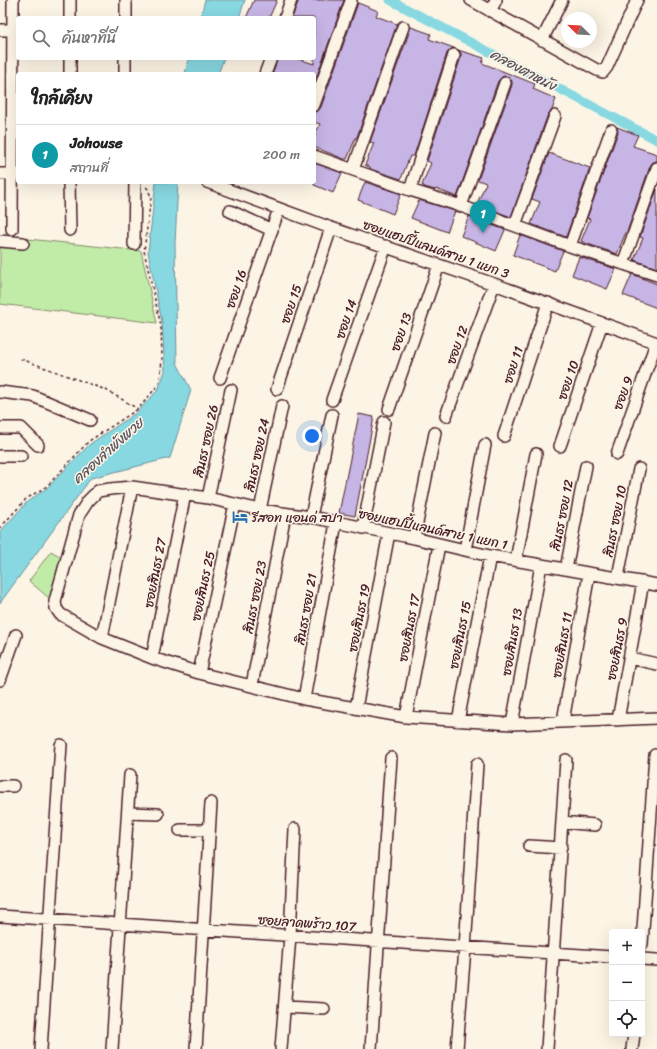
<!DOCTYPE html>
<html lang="th">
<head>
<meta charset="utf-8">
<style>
  body { margin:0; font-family:Sriracha,"Playpen Sans Thai",sans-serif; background:#f2f2f2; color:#222 }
  .controls { position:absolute; right:12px; bottom:12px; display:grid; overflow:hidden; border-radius:4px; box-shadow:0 4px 16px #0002 }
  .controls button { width:36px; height:36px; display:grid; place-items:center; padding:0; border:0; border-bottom:1px solid #e0e0e0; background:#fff; color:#222; font:20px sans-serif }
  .compass { position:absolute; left:561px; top:12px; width:36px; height:36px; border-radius:50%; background:#fff; box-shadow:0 4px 16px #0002; rotate:294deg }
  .you { position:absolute; left:312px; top:436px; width:14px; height:14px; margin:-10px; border:3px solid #fff; border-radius:50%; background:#1a73e8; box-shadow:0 0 0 6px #1a73e833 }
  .badge { display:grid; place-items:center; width:26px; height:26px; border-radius:50%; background:#1f6fb2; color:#fff; font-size:13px; font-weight:700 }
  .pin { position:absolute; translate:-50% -33px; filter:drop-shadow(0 1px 2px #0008) }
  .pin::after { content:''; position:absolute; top:21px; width:14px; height:12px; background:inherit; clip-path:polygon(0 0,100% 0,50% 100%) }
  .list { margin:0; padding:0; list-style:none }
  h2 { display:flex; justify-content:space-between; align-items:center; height:52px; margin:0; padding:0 16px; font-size:17px }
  h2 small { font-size:13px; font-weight:400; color:#767676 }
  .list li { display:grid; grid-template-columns:26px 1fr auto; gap:12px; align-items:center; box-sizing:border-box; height:60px; padding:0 16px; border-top:1px solid #e0e0e0 }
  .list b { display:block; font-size:15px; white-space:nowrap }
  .list p { margin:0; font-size:13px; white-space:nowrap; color:#767676 }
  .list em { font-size:13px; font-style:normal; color:#767676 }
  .icon { flex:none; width:22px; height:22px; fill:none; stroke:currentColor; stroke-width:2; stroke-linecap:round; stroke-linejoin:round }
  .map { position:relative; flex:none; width:657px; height:1049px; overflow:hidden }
  .search { position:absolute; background:#fff; box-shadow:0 4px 16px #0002; left:16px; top:16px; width:300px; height:44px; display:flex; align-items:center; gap:10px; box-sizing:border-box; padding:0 14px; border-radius:4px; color:#767676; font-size:15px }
  .panel { position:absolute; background:#fff; box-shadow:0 4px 16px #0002; left:16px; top:72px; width:300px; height:112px; border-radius:4px }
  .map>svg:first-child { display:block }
  .green { fill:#c1eca8; stroke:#86866a }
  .water { fill:#87d8e1; stroke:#6f8e98 }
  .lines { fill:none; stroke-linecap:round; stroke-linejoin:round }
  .canal { stroke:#87d8e1; stroke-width:9 }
  .building { fill:#c7b5e5; stroke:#4a1f2b }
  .minor-casing { stroke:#4a1f2b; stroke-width:14 }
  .path { stroke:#4a1f2b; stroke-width:1.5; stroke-dasharray:3 3; stroke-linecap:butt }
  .minor { stroke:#fcf5e5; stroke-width:11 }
  .labels { text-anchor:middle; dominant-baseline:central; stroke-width:3; stroke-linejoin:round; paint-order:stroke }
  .street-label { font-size:13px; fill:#4a1f2b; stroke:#fcf5e5 }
  .poi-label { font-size:13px; fill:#4a1f2b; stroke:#fcf5e5; text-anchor:start }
  .water-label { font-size:14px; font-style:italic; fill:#5c5662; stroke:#fcf5e5 }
</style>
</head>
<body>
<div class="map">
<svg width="657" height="1049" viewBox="0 0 657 1049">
  <rect width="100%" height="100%" fill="#fcf5e5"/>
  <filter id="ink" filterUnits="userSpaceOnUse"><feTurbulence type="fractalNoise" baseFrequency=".025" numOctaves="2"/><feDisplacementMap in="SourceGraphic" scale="8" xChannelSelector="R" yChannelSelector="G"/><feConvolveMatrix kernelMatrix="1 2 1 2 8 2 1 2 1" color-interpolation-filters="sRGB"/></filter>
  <g filter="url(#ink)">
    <path class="green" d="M0,236L141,251L157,323L0,304Z
      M51,551L63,558L50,599L29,581Z"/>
    <path class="water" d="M205,0H245L239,18H200Z
      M189,58H224L218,74H185Z
      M156,182H178L175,244L177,363L191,390L170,458L91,478L0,603V532L27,502L47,488L90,444L136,413L158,390L165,371L162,322L148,252Z"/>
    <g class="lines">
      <path class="canal" d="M390,0L657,140"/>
    </g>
    <path class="building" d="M254,0H277L269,18H246Z
      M299,0H344L314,84V74H272L278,58H295L314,64V18H292Z
      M358,3L378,11L376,16L397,24L357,137H356L347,159H344L314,147V137L320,124L314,122V112L318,111L321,107Z
      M411,27L431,34L429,39L454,48L450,50L447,53L414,156H410L401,179L370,169L371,168L365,165L374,143L370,142Z
      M458,50L484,58L482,63L535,84L533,89L556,99L552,110L548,114L511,217L477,204L486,183L478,180L512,85V81L508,77L503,76L498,81L457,197L436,189L435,190L424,187V186L422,185L431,163L427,161L461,57V53Z
      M617,127L638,135L633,146L657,154V161L653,162L650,166L627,232H626L617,254L585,243L581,241L590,219L587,218L618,132Z
      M549,153L590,168L566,237L531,224L540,202L532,199Z
      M314,163L342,173L333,193L314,185Z
      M365,182L401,194L393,214L358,200Z
      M657,189V268L634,260L643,238L640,237Z
      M419,200L455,211L447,232L411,218Z
      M469,216L505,230L496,251L461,236Z
      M520,235L563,251L555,271L513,255Z
      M579,257L616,269L607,289L572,275Z
      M632,274L657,284V308L623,295Z
      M359,414L374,417L355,516L339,513Z"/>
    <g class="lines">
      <defs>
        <path id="minor" d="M126,0V18
          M471,0L597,70L603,72L607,67L637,0
          M490,11L496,0
          M70,18V0
          M285,18L291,0
          M0,30H18
          M542,40L562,0
          M70,74V58
          M125,74V58
          M265,74L271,58
          M314,105L351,1
          M314,156L410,190L461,206L570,246L657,275
          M353,170L403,27
          M0,174H18
          M69,182L70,230
          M207,182L331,228L494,284L657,343
          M410,190L454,55
          M461,206L505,83
          M230,211L272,230
          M515,225L555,116
          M12,229L13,0
          M0,241L23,243
          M134,244L135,182
          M570,246L611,130
          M623,264L657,168
          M220,378L279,209
          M277,389L331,228
          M0,392L33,396L90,420
          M332,400L386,246
          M389,409L439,265
          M446,416L494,284
          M0,428H21L38,445
          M504,436L548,303
          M560,446L602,323
          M617,454L656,343
          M0,456H21
          M208,498L231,390
          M260,510L282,406
          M311,517L332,415
          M363,528L384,422
          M414,538L435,433
          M465,550L485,445
          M516,560L536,454
          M566,569L586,466
          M618,577L639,469
          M657,585L490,556L414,538L311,517L260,510L208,498L132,487L110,489L98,491L88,501L79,515L55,601L56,608L60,614L102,638L152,658L199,673L304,699L406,717L512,724L657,718
          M102,638L132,487
          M152,658L185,494
          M629,658L657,664
          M199,673L235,504
          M0,680L16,635
          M252,685L285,514
          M304,699L336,523
          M356,708L389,533
          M406,717L439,545
          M618,720L643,582
          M458,721L490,556
          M563,721L589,574
          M512,724L541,565
          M0,786H13
          M128,813L158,814
          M562,822L595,825
          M180,830H209
          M529,846L561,848
          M0,916L612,957
          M642,944L655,755
          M642,959L657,960
          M285,1007L324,1009
          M41,1049L61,745
          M112,1049L130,775
          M196,1049L211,803
          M281,1049L290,936L295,829
          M371,1049L391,758
          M457,1049L465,948L477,764
          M547,1049L566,760
          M632,1049L634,1034"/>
      </defs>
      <use href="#minor" class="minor-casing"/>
      <path class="path" d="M21,359L106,390L138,409
        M0,528L26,499L47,486L89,441L138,409L155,389L160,380L162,359L161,326L144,251L151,197L148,189L144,185"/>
      <use href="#minor" class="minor"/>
    </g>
  </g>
  <defs>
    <symbol id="hotel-bare" viewBox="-9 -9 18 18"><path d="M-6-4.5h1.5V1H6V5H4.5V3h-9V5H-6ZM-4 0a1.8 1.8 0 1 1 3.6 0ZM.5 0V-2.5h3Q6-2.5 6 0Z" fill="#1f6fb2" stroke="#fcf5e5" stroke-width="2.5" paint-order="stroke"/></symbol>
  </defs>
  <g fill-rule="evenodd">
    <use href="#hotel-bare" x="229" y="506" width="22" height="22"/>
  </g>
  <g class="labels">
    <g class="street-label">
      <text transform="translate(436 249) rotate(19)">ซอยแฮปปี้แลนด์สาย 1 แยก 3</text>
      <text transform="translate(236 289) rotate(-71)">ซอย 16</text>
      <text transform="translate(291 304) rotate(-71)">ซอย 15</text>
      <text transform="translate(346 319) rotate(-71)">ซอย 14</text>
      <text transform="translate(401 332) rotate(-71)">ซอย 13</text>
      <text transform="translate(457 345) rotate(-70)">ซอย 12</text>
      <text transform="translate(513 365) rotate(-72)">ซอย 11</text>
      <text transform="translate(568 380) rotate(-71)">ซอย 10</text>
      <text transform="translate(623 393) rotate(-70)">ซอย 9</text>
      <text transform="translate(206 441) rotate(-78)">สินธร ซอย 26</text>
      <text transform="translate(257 455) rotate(-78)">สินธร ซอย 24</text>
      <text transform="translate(562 515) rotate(-79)">สินธร ซอย 12</text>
      <text transform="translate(615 521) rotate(-79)">สินธร ซอย 10</text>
      <text transform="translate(433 529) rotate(12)">ซอยแฮปปี้แลนด์สาย 1 แยก 1</text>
      <text transform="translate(155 573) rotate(-79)">ซอยสินธร 27</text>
      <text transform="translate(203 586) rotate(-78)">ซอยสินธร 25</text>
      <text transform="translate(255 597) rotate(-79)">สินธร ซอย 23</text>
      <text transform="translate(306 609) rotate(-80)">สินธร ซอย 21</text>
      <text transform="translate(359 618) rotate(-79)">ซอยสินธร 19</text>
      <text transform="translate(409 628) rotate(-79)">ซอยสินธร 17</text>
      <text transform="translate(460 635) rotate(-79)">ซอยสินธร 15</text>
      <text transform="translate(512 642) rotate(-80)">ซอยสินธร 13</text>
      <text transform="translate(562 645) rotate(-80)">ซอยสินธร 11</text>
      <text transform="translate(617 649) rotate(-79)">ซอยสินธร 9</text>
      <text transform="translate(307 923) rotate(4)">ซอยลาดพร้าว 107</text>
    </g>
    <g class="poi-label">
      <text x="252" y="517">รีสอท แอนด่ สปา</text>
    </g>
    <g class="water-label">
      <text transform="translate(523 70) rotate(28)">คลองตาหนัง</text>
      <text transform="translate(108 451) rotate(-42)">คลองลำพังพวย</text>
    </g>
  </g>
</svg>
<div class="controls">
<button>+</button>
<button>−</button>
<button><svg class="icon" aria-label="locate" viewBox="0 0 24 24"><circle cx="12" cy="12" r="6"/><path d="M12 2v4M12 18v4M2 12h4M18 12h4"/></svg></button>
</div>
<svg class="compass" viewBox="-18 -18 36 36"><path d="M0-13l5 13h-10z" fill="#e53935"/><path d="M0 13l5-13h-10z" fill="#767676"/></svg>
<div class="you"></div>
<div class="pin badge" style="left:483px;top:233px;background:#0f9aa8">1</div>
<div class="search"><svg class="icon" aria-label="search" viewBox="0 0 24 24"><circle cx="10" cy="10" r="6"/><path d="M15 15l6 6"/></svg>ค้นหาที่นี่</div>
<section class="panel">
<h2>ใกล้เคียง<small></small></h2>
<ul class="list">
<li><span class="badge" style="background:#0f9aa8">1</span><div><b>Johouse</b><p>สถานที่</p></div><em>200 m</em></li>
</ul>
</section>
</div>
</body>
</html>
